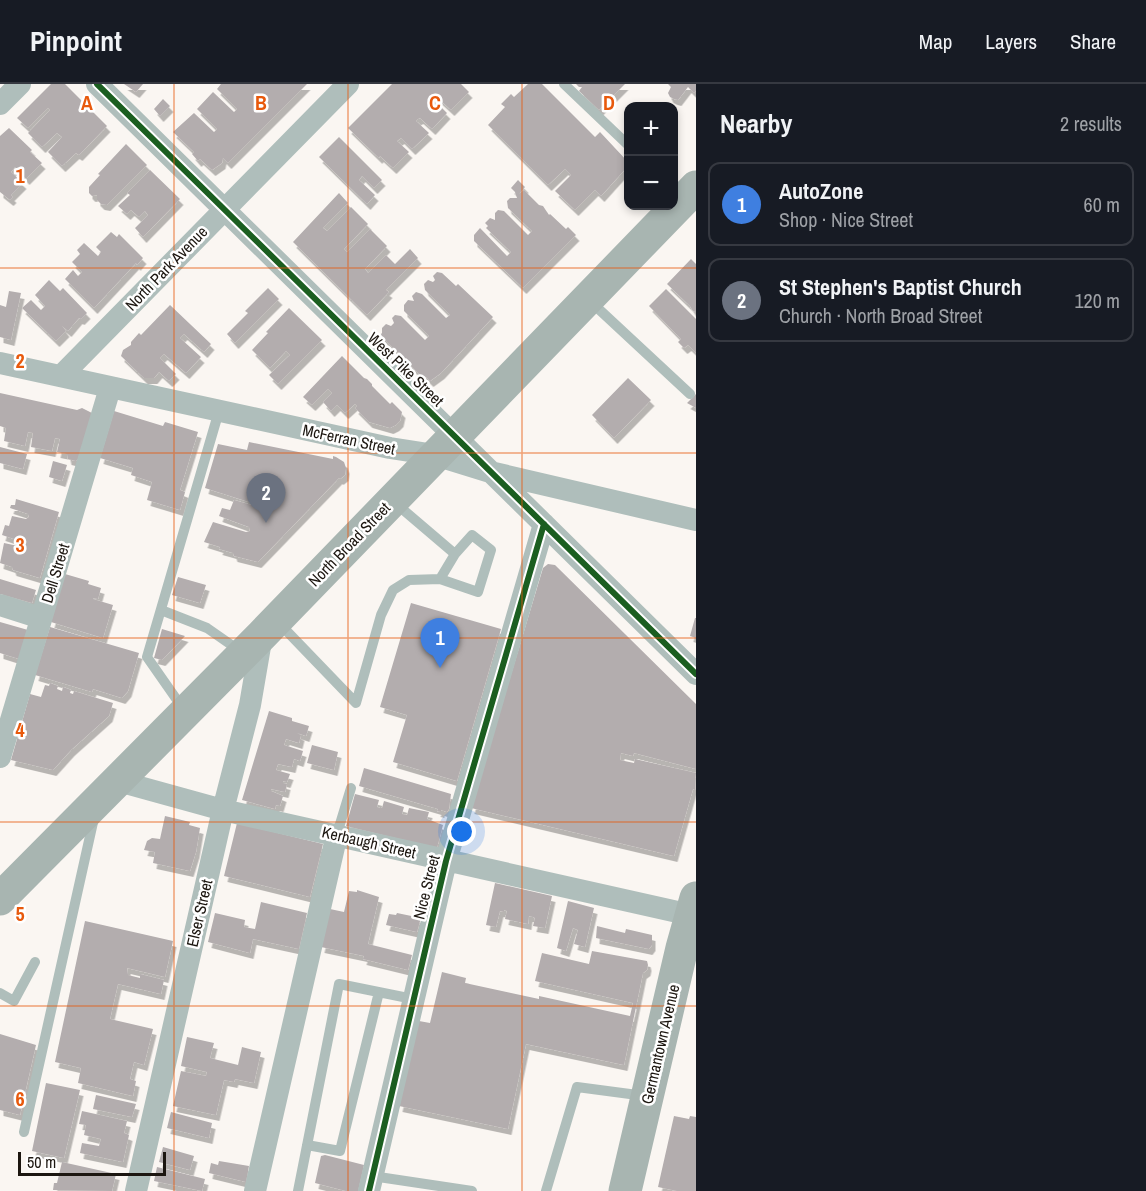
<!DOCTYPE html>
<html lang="en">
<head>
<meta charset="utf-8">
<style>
  body { margin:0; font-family:"Archivo Narrow",sans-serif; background:#242831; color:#f1f3f6 }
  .controls { position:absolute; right:18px; top:18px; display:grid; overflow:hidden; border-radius:12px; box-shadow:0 3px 9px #0003 }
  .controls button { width:54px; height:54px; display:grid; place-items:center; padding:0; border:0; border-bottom:2px solid #363941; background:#171b24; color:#f1f3f6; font:30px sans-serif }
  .scale { position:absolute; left:18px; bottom:15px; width:148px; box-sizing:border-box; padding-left:6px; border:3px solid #1c1610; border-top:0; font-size:16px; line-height:21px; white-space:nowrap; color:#1c1610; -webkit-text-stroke:4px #fff; paint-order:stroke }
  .you { position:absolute; left:462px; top:748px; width:21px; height:21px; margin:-15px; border:4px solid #fff; border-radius:50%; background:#1a73e8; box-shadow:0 0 0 9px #1a73e833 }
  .badge { display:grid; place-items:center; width:39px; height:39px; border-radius:50%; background:#1a73e8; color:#fff; font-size:20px; font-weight:700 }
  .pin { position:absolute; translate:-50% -50px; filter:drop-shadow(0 2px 3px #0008) }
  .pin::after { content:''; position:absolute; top:32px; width:21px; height:18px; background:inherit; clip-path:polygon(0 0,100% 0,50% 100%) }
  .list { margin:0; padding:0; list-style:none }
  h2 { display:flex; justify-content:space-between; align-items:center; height:78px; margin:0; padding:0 24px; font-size:26px }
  h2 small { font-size:20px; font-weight:400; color:#9ea1a6 }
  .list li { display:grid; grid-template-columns:39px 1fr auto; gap:18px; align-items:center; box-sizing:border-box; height:84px; margin:0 12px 12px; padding:0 12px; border:2px solid #363941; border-radius:12px }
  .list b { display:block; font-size:22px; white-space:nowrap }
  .list p { margin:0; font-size:20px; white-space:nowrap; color:#9ea1a6 }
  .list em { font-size:20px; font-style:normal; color:#9ea1a6 }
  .map { position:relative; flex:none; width:696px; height:1107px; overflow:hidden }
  header { display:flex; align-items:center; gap:36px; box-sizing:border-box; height:84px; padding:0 30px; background:#171b24; border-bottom:2px solid #363941 }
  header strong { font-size:28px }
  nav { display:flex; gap:33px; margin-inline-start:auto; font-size:21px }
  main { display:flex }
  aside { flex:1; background:#171b24 }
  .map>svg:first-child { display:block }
  .building { fill:#b3adae; filter:url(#shadow) }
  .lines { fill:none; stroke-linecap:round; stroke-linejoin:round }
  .lane { stroke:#afbebb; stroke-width:10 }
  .street { stroke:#afbebb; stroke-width:22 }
  .primary { stroke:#a8b5b1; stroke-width:33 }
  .cycleway-casing { stroke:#fff; stroke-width:10 }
  .cycleway { stroke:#1b5e20; stroke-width:6 }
  .grid { fill:none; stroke:#e8590c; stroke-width:1.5; stroke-opacity:0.55 }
  .labels { text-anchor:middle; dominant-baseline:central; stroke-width:5; stroke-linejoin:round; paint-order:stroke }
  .street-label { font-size:16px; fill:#1c1610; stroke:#fff }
  .grid-label { font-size:20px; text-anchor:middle; font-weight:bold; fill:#e8590c; stroke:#fff; stroke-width:5; stroke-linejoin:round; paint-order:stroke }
</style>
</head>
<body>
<header>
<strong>Pinpoint</strong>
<nav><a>Map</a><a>Layers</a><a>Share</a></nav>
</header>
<main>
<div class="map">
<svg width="696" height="1107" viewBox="0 0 696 1107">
  <defs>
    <filter id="shadow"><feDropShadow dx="3.5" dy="6" stdDeviation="0" flood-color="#0004"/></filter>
  </defs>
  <rect width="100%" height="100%" fill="#faf6f2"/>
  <path class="building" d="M51,0H65L107,42L79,71L76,69L62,82L48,68L62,53L57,49L42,63L28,49L50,26L48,24L28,44L17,34Z
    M124,0H143L136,8Z
    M221,0H307L228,79L223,74L222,79L212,86L200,75L198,77L192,70L194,68L173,48L194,29L214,48L217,45L197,25L213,8L234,28L237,25L217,5Z
    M392,0H461L469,8L451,26L439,15L436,18L447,29L432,45L420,34L418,35L416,37L429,49L412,65L401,54L397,57L409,68L393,84L380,72L379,74L348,44Z
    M528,0H542L595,53L600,48L628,78V82L601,112L595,106L575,126L555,107L571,91L565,85L548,101L488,41L505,23L501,20L511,10L514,13Z
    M576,0H625L599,26L579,7L582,3H579Z
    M668,0H696V7L694,9L688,3L678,16L674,15L670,13L668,9L671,3Z
    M163,15L170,22L160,32L154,25Z
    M9,44L32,66L30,68L42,79L26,95L15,83L11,88L23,99L11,111L13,113L10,116L0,108V52Z
    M339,53L382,96L374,104L362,92L359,96L375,111L367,120L319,73Z
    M126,60L147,81L107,121L101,120L97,116V111L92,112L89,109V103L100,91L98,90Z
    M150,86L180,115L143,153L135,144L148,131L145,127L139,133L131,126L127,130L118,122L130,111L127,109Z
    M518,96L525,103L519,110L524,106L539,121L543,122L549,131L550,130L566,145L568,143L576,151L523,204L474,157V151L480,144L507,172L511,168L486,144L488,142L485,139L490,134L495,136V129L498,126L504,127L528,151L532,147L508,124L507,117L510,114H517L515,108L511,104Z
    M339,109L348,119L323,144L327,147L351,123L368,140L344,165L347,168L370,145L387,162L365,185L368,189L386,171L395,180L410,165L418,174L386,206L389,208L367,231L293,158Z
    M111,148L117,153L119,150L143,174L137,181L136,179L94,224L65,195L73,186L78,192L82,188L72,178L80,170L77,166L84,159L98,172L101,168L96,163Z
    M691,175L696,180V228L693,227L690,222L667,200Z
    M437,188L442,189L456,202L458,200L493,233L441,289L430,297L426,293L424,295L380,251L382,249V244L386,240L391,242L394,239L392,234L395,231L401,232L425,256L429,252L404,227V221L408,216L414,217L412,212L416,208L422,210L446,234L450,231L425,206L424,200L428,196L433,198L435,196L433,192Z
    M49,196L60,207L63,204L87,229L81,235L79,234L68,247L62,242L66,247L56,257L22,224L31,216L41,226L45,222L35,211Z
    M268,204L279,215L235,259L227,250L248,229L245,227Z
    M666,205L696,235V269L688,261L684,264L678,258L681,255L649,222Z
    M9,207L21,209L11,256L0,253V221L6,223Z
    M170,221L211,260L204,268L184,250L180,254L201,273L186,289L164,270L160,274L176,290L169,297L159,288L154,294H144L121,272L123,266L131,261V258L139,249L141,251Z
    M289,224L322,256L278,300L269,291L290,271L286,267L270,284L252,266L268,249L266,248Z
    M342,272L364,294L367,295L372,300V302L390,320L392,318L402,328L400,337L396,341L390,344L369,338L355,324L357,322L355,320L345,329L337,321L331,327L323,318L332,309L328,305L312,321L303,313Z
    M628,294L651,316L614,354L592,331Z
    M0,309L77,326L82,324L92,329L78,375L76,377L68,375L67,370L57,368L60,355L55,354L52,367L31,363L33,349L28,348L25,362L4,357L6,344L0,342Z
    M696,310V324L687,319Z
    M114,327L163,342L165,338L198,348L180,406L185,408L180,426L147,416L152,398L131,391L133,384L100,374Z
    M249,358L333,375V372L336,373L344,378L346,384L345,391L340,395L339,394L258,478L234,472L233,469L219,465L220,463L204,458L213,438L246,448L250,447L249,443L219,432L222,424L230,426L234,416L262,424L265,423L205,404L218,360L247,366Z
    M0,363L27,370L23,385L0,379Z
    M53,377L67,381L62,397L49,393Z
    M16,415L59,428L40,494L13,486L12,483L0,479L4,459L18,462L21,460L20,457L2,451L5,441L9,442L12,432L26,435L29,433L28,430L10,424L11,421H15Z
    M548,480L555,481L696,620V685L634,669L633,672L621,669L620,676L634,679L635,675L696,689L695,706L693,705L674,772L471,724L543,484Z
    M65,490L89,497L88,500L101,504L98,515L93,514V515L113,521L103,554L51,538Z
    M178,493L206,501L200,519L172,511Z
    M0,495L36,506L32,519L0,510Z
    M411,519L501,545L457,697L393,678L407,631L380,623Z
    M695,534H696V554L690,552Z
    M0,538L28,546L19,575L0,569Z
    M50,543L139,569L128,607L122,614L93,605L92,608L35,591Z
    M162,545L185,552L162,576L154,574Z
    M50,599L58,602L57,605L62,607L63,603L71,606L70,609L73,610L74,607L113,619L109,632L71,666L53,686L11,676L30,610L41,613L45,601L49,602Z
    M269,627L292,634V637L309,642L306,652L297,649L301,651L299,659L286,655L284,661L303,667L300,677L294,675L292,683L278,680L276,686L290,690L287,698L283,697V699L287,700L285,708L271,705V707L283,712L280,722L276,721L275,725L242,716Z
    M312,661L338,668L334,686L307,679Z
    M364,684L451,710L449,725L447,728L441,726V728L437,727L438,725L359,702Z
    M355,710L379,716L377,723L380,724H382L384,717L404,723L402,730L407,731L409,724L429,728L427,735L443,741L437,764L346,742Z
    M165,732L190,738L189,741L200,744L196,768L190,787L153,779L155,768L144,766L147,757L152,754L160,755Z
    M237,739L323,760L310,813L224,792Z
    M495,799L552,812L545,844L533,842L535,834L533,833L529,832L528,840L505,835L507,827L504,826V828L500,827L496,843L486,841Z
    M357,806L379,813L368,860L412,871L408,886L363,875L364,872L321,863L330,825L344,828L349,807L357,808Z
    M568,817L594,824L585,863L574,860L578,846L573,844L566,867L557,864Z
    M261,818L307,829L299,865L253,855L250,869L208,858L215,829L245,836L244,843L255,845Z
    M397,829L421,834L417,848L386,841L389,830L396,831Z
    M85,837L173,857L165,893L127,884L128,891L140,894V890L164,896L161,910L118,900L110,935L153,945L144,981L134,978L130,995L136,997L133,1012L78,999L81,984L55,978Z
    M597,842L625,849L626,845L652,851V861L649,865L596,854Z
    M592,867L647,877L648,881L647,886L643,889L624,981L526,960L508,1045L399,1022L419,937L430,939L442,888L466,894L465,899L539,915V912L630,932L633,919L535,897L542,869L589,880Z
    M0,950L36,961L20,1031L0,1026Z
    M187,953L214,959L210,974L238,981L242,963L261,968L254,999L235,995L234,998L224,996L216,1031L173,1022L181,987L206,992L207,988L181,982Z
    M46,999L80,1006L64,1074L32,1067Z
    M96,1011L136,1020L132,1033L93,1025Z
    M82,1027L127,1037L124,1049L129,1051L123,1078L80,1069L82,1059L99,1062L101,1055L84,1051L86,1041L79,1040Z
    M171,1028L212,1039L209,1054L167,1044Z
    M674,1032L689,1035L690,1032L696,1033V1107H677L658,1103Z
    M163,1063L194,1072L190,1086L159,1078Z
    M325,1071L364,1081L358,1107H346L315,1099L321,1072Z
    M219,1077L249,1082L246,1098L209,1089L211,1079L218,1081Z
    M62,1078L116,1090L112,1107L53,1106L54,1099H57Z
    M157,1083L205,1095L202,1107L154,1097Z"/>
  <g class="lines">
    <path class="lane" d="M564,0L628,61
      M590,217L690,310
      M394,418L455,470L472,451L491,466L478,508L440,495L455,470
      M161,526L207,544L240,567
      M278,538L356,619L381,531L393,506L409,496L440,495
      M184,626L147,573L219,327
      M337,750L351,704
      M0,909L14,917L35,878
      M24,1048L94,734
      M307,1061L340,1067L379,908
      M372,1092L472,1107
      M298,1107L339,900L413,915
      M546,1107L577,1003L645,1012"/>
    <path class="street" d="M97,0L696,590
      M0,20L20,0
      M0,279L390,364L435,371L490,388L696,436
      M61,292L348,0
      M0,521L41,534
      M0,673L110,304
      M118,697L223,726L691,831
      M136,1107L223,726L250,621L262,551
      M255,1107L337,750
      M369,1107L446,777L544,440"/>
    <path class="primary" d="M0,815L262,551L696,103
      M625,1107L682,864L696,814"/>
    <defs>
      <path id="cycleway" d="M97,0L696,590
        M369,1107L446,777L544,440"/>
    </defs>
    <use href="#cycleway" class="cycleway-casing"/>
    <use href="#cycleway" class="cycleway"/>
  </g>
  <path class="grid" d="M174,0V1107M348,0V1107M522,0V1107M0,184H696M0,369H696M0,554H696M0,738H696M0,922H696"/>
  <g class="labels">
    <g class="street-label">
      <text transform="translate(166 184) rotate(-46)">North Park Avenue</text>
      <text transform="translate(406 285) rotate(44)">West Pike Street</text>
      <text transform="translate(349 355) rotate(12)">McFerran Street</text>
      <text transform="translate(349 460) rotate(-46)">North Broad Street</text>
      <text transform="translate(55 489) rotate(-73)">Dell Street</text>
      <text transform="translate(369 758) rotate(13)">Kerbaugh Street</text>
      <text transform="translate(426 803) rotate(-76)">Nice Street</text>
      <text transform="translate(199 829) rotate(-77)">Elser Street</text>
      <text transform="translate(660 960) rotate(-77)">Germantown Avenue</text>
    </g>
  </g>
  <g class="grid-label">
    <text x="87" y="26">A</text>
    <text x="261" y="26">B</text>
    <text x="435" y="26">C</text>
    <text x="609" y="26">D</text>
    <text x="20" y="99">1</text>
    <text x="20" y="284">2</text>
    <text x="20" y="468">3</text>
    <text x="20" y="653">4</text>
    <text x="20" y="837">5</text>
    <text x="20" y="1022">6</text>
  </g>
</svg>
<div class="controls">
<button>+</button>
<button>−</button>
</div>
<div class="scale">50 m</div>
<div class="you"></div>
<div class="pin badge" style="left:440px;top:584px;background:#3f7fe0">1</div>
<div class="pin badge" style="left:266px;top:439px;background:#6b7280">2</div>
</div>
<aside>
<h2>Nearby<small>2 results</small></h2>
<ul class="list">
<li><span class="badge" style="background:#3f7fe0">1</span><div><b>AutoZone</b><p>Shop · Nice Street</p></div><em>60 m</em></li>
<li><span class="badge" style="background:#6b7280">2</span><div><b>St Stephen's Baptist Church</b><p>Church · North Broad Street</p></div><em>120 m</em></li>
</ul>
</aside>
</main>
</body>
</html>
